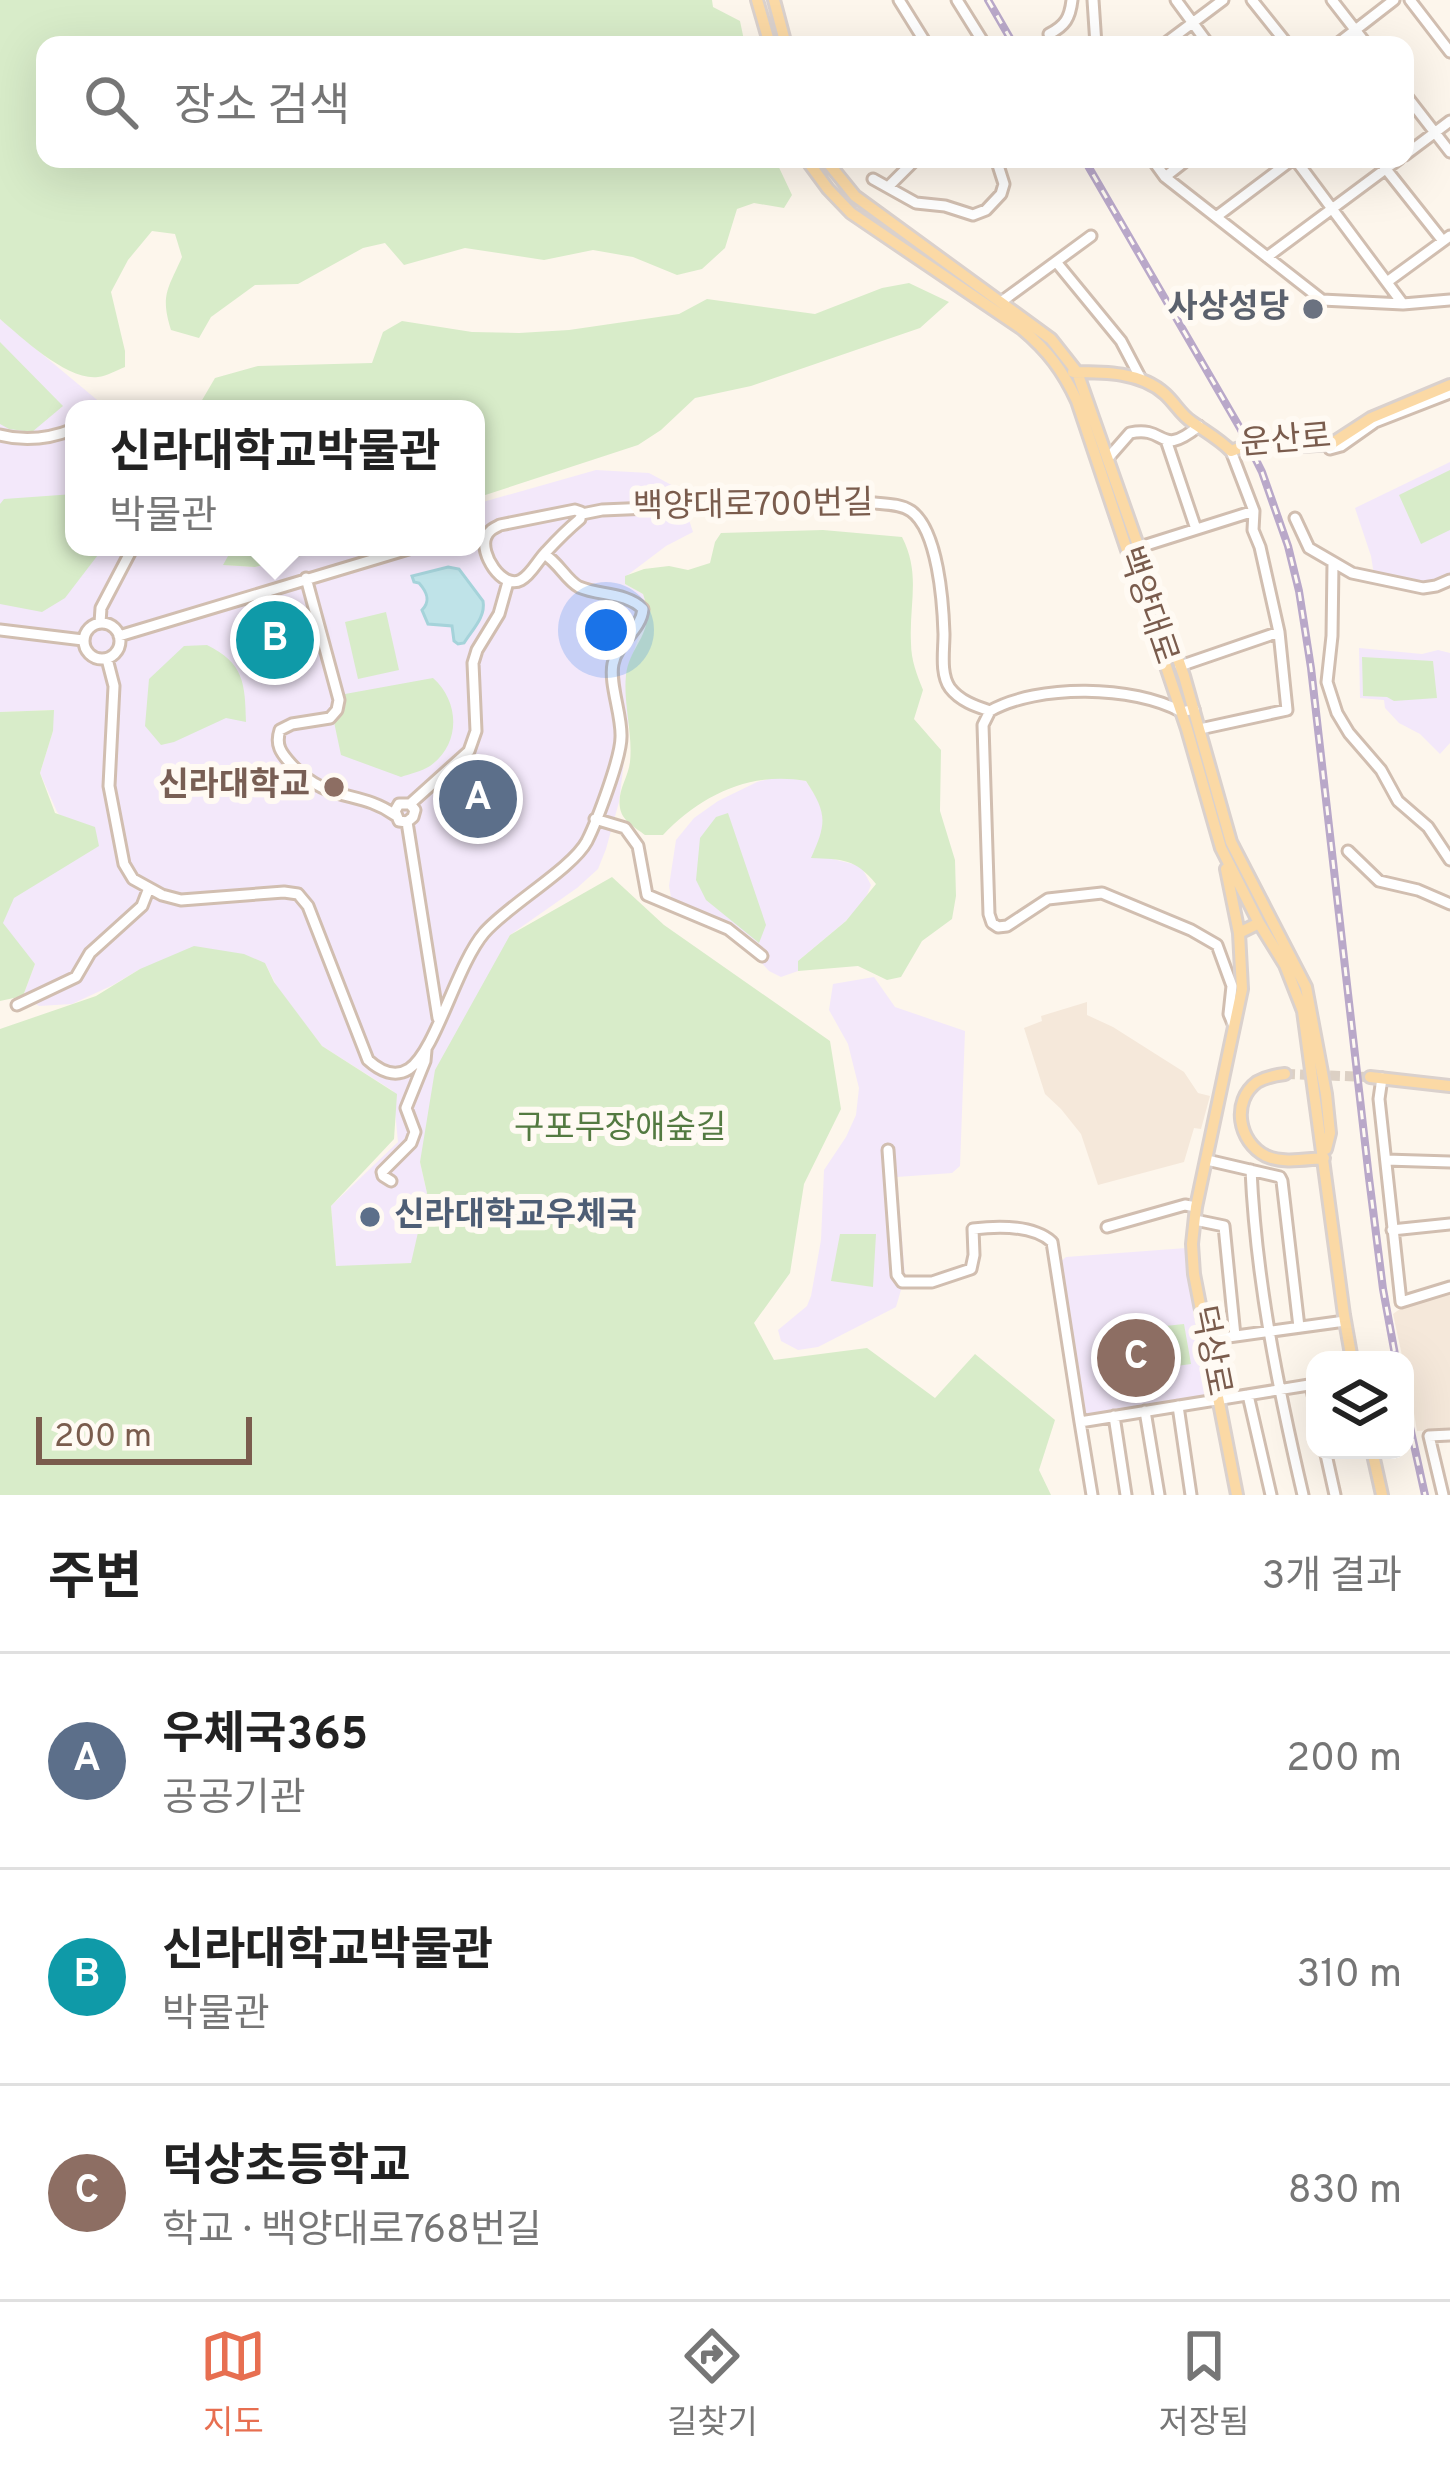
<!DOCTYPE html>
<html lang="ko">
<head>
<meta charset="utf-8">
<style>
  body { margin:0; font-family:Overpass,"Noto Sans KR",sans-serif; background:#f6f6f6; color:#222 }
  .controls { position:absolute; right:36px; bottom:36px; display:grid; overflow:hidden; border-radius:24px; box-shadow:0 12px 48px #0002 }
  .controls button { width:108px; height:108px; display:grid; place-items:center; padding:0; border:0; border-bottom:3px solid #e0e0e0; background:#fff; color:#222; font:60px sans-serif }
  .scale { position:absolute; left:36px; bottom:30px; width:216px; box-sizing:border-box; padding-left:12px; border:6px solid #7a5c4d; border-top:0; font-size:33px; line-height:42px; white-space:nowrap; color:#7a5c4d; -webkit-text-stroke:9px #fffaf3; paint-order:stroke }
  .you { position:absolute; left:606px; top:630px; width:42px; height:42px; margin:-30px; border:9px solid #fff; border-radius:50%; background:#1a73e8; box-shadow:0 0 0 18px #1a73e833 }
  .badge { display:grid; place-items:center; width:78px; height:78px; border-radius:50%; background:#e76f51; color:#fff; font-size:39px; font-weight:700 }
  .pin { position:absolute; translate:-50% -50%; border:6px solid #fff; box-shadow:0 3px 12px #0006 }
  .popup { position:absolute; left:65px; top:400px; width:420px; height:156px; box-sizing:border-box; display:grid; place-content:center; border-radius:24px; background:#fff; filter:drop-shadow(0 3px 9px #0005); font-size:39px; white-space:nowrap; color:#767676 }
  .popup b { font-size:45px; color:#222 }
  .popup::after { content:''; position:absolute; left:50%; top:100%; margin-left:-24px; border:24px solid transparent; border-top-color:#fff }
  .list { margin:0; padding:0; list-style:none }
  h2 { display:flex; justify-content:space-between; align-items:center; height:156px; margin:0; padding:0 48px; font-size:51px }
  h2 small { font-size:39px; font-weight:400; color:#767676 }
  .list li { display:grid; grid-template-columns:78px 1fr auto; gap:36px; align-items:center; box-sizing:border-box; height:216px; padding:0 48px; border-top:3px solid #e0e0e0 }
  .list b { display:block; font-size:45px; white-space:nowrap }
  .list p { margin:0; font-size:39px; white-space:nowrap; color:#767676 }
  .list em { font-size:39px; font-style:normal; color:#767676 }
  .icon { flex:none; width:66px; height:66px; fill:none; stroke:currentColor; stroke-width:2; stroke-linecap:round; stroke-linejoin:round }
  .map { position:relative; flex:none; width:1450px; height:1495px; overflow:hidden }
  .search { position:absolute; background:#fff; box-shadow:0 12px 48px #0002; left:36px; right:36px; top:36px; height:132px; display:flex; align-items:center; gap:30px; box-sizing:border-box; padding:0 42px; border-radius:24px; color:#767676; font-size:45px }
  .sheet { height:804px; background:#fff }
  nav { display:flex; justify-content:space-around; align-items:center; box-sizing:border-box; height:168px; border-top:3px solid #e0e0e0; background:#fff; font-size:33px; color:#767676 }
  nav a { display:grid; justify-items:center; gap:6px }
  nav .on { color:#e76f51 }
  .map>svg:first-child { display:block }
  .residential { fill:#f5e8da }
  .education { fill:#f3e8fa }
  .green { fill:#d8ecc9 }
  .water { fill:#bfe3e8; stroke:#a5d3da; stroke-width:3 }
  .lines { fill:none; stroke-linecap:round; stroke-linejoin:round }
  .minor-tunnel { stroke:#dcd0c4; stroke-width:9; stroke-dasharray:9 4.5; stroke-linecap:butt }
  .major-tunnel { stroke:#dcd0c4; stroke-width:10; stroke-dasharray:10 5; stroke-linecap:butt }
  .minor-casing { stroke:#d1beb0; stroke-width:15 }
  .major-casing { stroke:#dad1cd; stroke-width:16 }
  .minor { stroke:#fff; stroke-width:9 }
  .major { stroke:#fbd9a5; stroke-width:10 }
  .rail-casing { stroke:#b9a8c9; stroke-width:8 }
  .rail { stroke:#fffaf3; stroke-width:3; stroke-dasharray:9; stroke-linecap:butt }
  .worship-dot { fill:#6b7280; stroke:#fffaf3; stroke-width:4.5 }
  .education-dot { fill:#8d6e63; stroke:#fffaf3; stroke-width:4.5 }
  .service-dot { fill:#5c6f8a; stroke:#fffaf3; stroke-width:4.5 }
  .labels { text-anchor:middle; dominant-baseline:central; stroke-width:12; stroke-linejoin:round; paint-order:stroke }
  .worship-label { font-size:33px; font-weight:bold; fill:#5b616d; stroke:#fffaf3; text-anchor:end }
  .street-label { font-size:33px; fill:#7a5c4d; stroke:#fffaf3 }
  .education-label { font-size:33px; font-weight:bold; fill:#785e54; stroke:#fffaf3; text-anchor:end }
  .park-label { font-size:33px; fill:#537a41; stroke:#fffaf3 }
  .service-label { font-size:33px; font-weight:bold; fill:#4e5e75; stroke:#fffaf3; text-anchor:start }
</style>
</head>
<body>
<div class="map">
<svg width="1450" height="1495" viewBox="0 0 1450 1495">
  <rect width="100%" height="100%" fill="#fdf6ec"/>
  <path class="residential" d="M1087,1002V1015L1113,1027L1184,1072L1198,1093L1210,1096L1201,1129L1194,1128L1184,1162L1098,1185L1081,1134L1061,1109L1045,1094L1024,1028L1042,1021L1041,1016Z
    M1450,1294V1429L1417,1431L1405,1360H1403L1393,1314L1404,1306Z"/>
  <path class="education" d="M0,319L108,409H74V547H233L224,565L255,567L338,547H476V504L596,470L649,473L679,489L693,532L666,546L625,577V584L643,594L648,609L629,665L626,687L629,719L624,762L619,802L606,849L598,869L577,888L510,935L420,1162L427,1193L412,1263L336,1267L331,1206L398,1142L393,1091L322,1046L277,987L265,963L140,969L113,985L72,1004L39,1006L23,996L35,964L0,930L7,900L73,829L57,812L40,773L53,731V710L0,712Z
    M1450,462V578L1424,586L1374,575L1371,556L1355,508Z
    M1359,648L1422,654L1438,650L1450,653V743L1440,754L1420,734L1399,723L1385,708L1384,700L1360,698Z
    M779,776L806,781L820,803L824,822L821,835L833,859L861,866L871,885L865,900L846,921L798,961V971L781,977L769,971L750,950L727,934L673,908L669,886L676,840L694,818L718,801L757,782Z
    M874,977L895,1007L965,1031L960,1166L952,1173L897,1177L905,1276L896,1307L818,1347L798,1350L781,1341L778,1330L807,1306L811,1296L821,1240L824,1170L846,1137L856,1115L859,1088L848,1044L829,1010L833,984Z
    M1186,1248L1190,1284L1211,1390L1208,1395L1082,1416L1059,1263L1066,1257Z"/>
  <path class="green" d="M0,0H712L713,7L740,21L745,45H45V159H775L792,195L784,208L754,203L737,209L725,248L702,269L677,275L633,257L593,250L544,260L465,248L404,265L385,243L363,248L298,284L255,285L211,317L199,338L171,330C160,295 168,289 182,257L175,234L152,231L128,260L111,292L125,351V367C117,370 107,376 98,377C68,381 22,338 0,319Z
    M909,283L949,302L920,328L751,386L695,398L661,430L638,445L476,498V409H190L198,407L215,378L258,366L372,363L383,332L402,321L472,332L519,333L569,330L679,314L707,299L815,314L882,288Z
    M0,342L63,406L32,432L9,429L0,424Z
    M1450,470V530L1421,544L1399,495Z
    M74,494V547H104L65,598L42,612L0,604V504L4,499Z
    M823,530L902,537C921,574 909,603 911,643C911,660 917,675 923,690L914,719L941,750L940,811L955,860L956,896L952,919L922,941L901,977L887,980L858,966L798,971V961L846,921L876,884C856,859 842,859 811,858C827,823 827,813 806,781C751,771 701,795 663,835H645C636,828 622,821 620,808C617,791 628,778 630,762C633,733 623,704 626,675C630,643 657,634 643,594L625,584V576L644,569L669,566L688,570L710,563L715,542L721,533Z
    M233,547H338L255,567L223,565Z
    M386,612L399,670L358,679L345,622Z
    M207,645C244,663 245,683 246,722L226,718L174,742L161,745L145,726L149,679L184,646Z
    M1362,657L1433,661L1437,698L1394,701L1387,697L1363,696Z
    M433,678C460,702 461,744 430,766C422,771 410,774 401,777L341,755L334,722L345,694Z
    M54,710L53,731L40,773L55,813L95,827L99,846L14,898L3,923L35,964L23,996L0,1001V712Z
    M728,813L766,925L759,943L706,900L696,880L700,838L716,817Z
    M612,877L664,925L830,1041L841,1109L804,1184L790,1273L754,1323L774,1360L867,1348L935,1398L975,1354L1055,1420L1039,1470L1051,1495H0V1029L96,996L140,969L194,946L244,954L265,963L274,982L322,1046L397,1094L394,1139L331,1206L336,1266L411,1263L427,1193L420,1162L435,1070L510,935Z
    M840,1234H876L873,1287L831,1281Z
    M1184,1324L1191,1364L1141,1371L1137,1329Z"/>
  <path class="water" d="M448,567L459,569L483,601C486,617 472,630 464,643L458,644L454,641L452,626L428,624L422,610C431,601 427,592 419,583L414,582L412,576Z"/>
  <g class="lines">
    <path class="minor-tunnel" d="M1035,45L1049,34"/>
    <path class="major-tunnel" d="M1285,1074L1370,1077"/>
    <defs>
      <path id="minor" d="M899,0L927,45
        M957,0L985,45
        M1093,0L1096,45
        M1176,0L1209,45
        M1252,0L1288,45
        M1332,0L1367,45
        M1410,0L1450,52
        M1049,34C1065,26 1070,18 1072,0
        M1163,45L1223,0
        M1336,45L1394,0
        M1405,94L1450,152
        M1405,155L1450,121
        M1152,159L1165,177L1322,300L1403,304L1450,300
        M1295,159L1403,304
        M1378,159L1443,241
        M1165,177L1188,159
        M873,179L916,203L945,206L973,215L986,210L1001,194L1004,184L996,159
        M888,187L916,159
        M1216,217L1293,159
        M1267,257L1399,159
        M1057,263L1121,341L1141,379
        M1387,282L1450,236
        M1001,302L1091,236
        M0,435C26,442 49,439 74,429
        M1166,440L1196,529
        M1330,449L1341,446L1375,422L1450,393
        M1109,457L1130,433C1168,425 1158,459 1199,426
        M575,510L581,512L580,519C568,529 557,540 546,552C538,560 531,575 521,580C502,590 479,553 486,537C489,530 494,528 500,525Z
        M582,514L602,510L650,508L875,503C886,504 901,504 911,511C938,530 943,602 944,634C944,651 940,674 950,688C960,701 975,706 990,711C1038,684 1133,685 1182,712L1194,709
        M1295,518L1309,548L1352,573L1423,588L1436,586L1450,580
        M1140,547L1254,511
        M1333,563L1332,636L1327,682L1337,713L1349,733L1381,770L1398,801L1428,827L1450,860
        M306,578L339,700L337,710L330,718L292,724L280,730C275,745 281,753 291,764C328,804 358,789 395,815
        M84 641a18 18 0 1 1 36 0a18 18 0 1 1-36 0Z
        M100,623L101,608L133,547
        M0,630L83,640
        M119,636L415,547
        M107,659L114,686L109,786L124,864L133,879L162,895L181,900L284,892L298,894L308,906L368,1060C380,1071 395,1078 409,1069C436,1051 456,966 484,933C508,905 572,869 587,841C597,821 621,758 621,737C622,715 609,684 613,664C617,642 641,631 643,609C626,592 600,596 579,587C566,580 559,563 544,554
        M1180,666L1279,632
        M990,711L983,725L989,914L992,923L998,927L1007,926L1048,899L1102,893L1191,930L1217,945L1232,986L1229,1014L1234,1026
        M1200,729L1287,710L1279,632L1260,547L1253,530L1254,511L1231,451
        M410,804L415,810L413,817L407,822L399,821L395,811L399,804H410L469,751L476,731L473,663L477,650L499,614L508,582
        M595,819L625,828L638,846L647,895L728,929L762,956
        M407,822L438,1018
        M1348,851L1379,881L1418,890L1450,904
        M17,1005L76,977L90,953L142,906L149,888
        M1382,1078L1379,1099L1401,1302L1450,1287
        M888,1150L897,1275L902,1282H932L971,1269L974,1255L973,1229C998,1226 1033,1225 1052,1242L1080,1422L1315,1384
        M1207,1160L1280,1177L1282,1181L1299,1327
        M1386,1160L1450,1162
        M1251,1170C1256,1280 1278,1388 1303,1495
        M391,1181L383,1176L382,1172L411,1143L415,1132L406,1108L425,1061L426,1050
        M1195,1220L1224,1226L1235,1336
        M1107,1227L1185,1205L1196,1207
        M1392,1230L1450,1224
        M1207,1340L1345,1321
        M1311,1385L1315,1404
        M1248,1395L1271,1495
        M1178,1406L1191,1495
        M1145,1411L1159,1495
        M1114,1416L1126,1495
        M1080,1422L1092,1495
        M1325,1450L1335,1495
        M1443,1495L1429,1436L1450,1435"/>
      <path id="major" d="M757,0L770,45
        M774,0L786,45
        M806,159L828,189L851,213L1022,329C1048,351 1063,371 1077,401L1187,729L1221,848L1259,923L1285,965L1303,1011L1344,1315L1352,1360
        M825,159L855,196L1051,339L1077,372L1184,676L1231,842L1306,987L1326,1094L1330,1133L1326,1149
        M1073,372C1105,372 1141,372 1165,394C1175,403 1181,415 1192,422C1206,432 1219,439 1231,451L1261,440L1302,446L1331,444L1371,418L1450,385
        M1226,869L1239,933
        M1285,1074C1276,1075 1266,1077 1257,1082C1231,1101 1238,1142 1266,1156C1283,1164 1306,1159 1324,1158
        M1370,1077L1450,1086
        M1372,1450L1382,1495
        M1237,1495L1194,1274L1192,1244L1196,1207L1242,989L1239,933L1259,923"/>
    </defs>
    <use href="#minor" class="minor-casing"/>
    <use href="#major" class="major-casing"/>
    <use href="#minor" class="minor"/>
    <use href="#major" class="major"/>
    <defs>
      <path id="rail" d="M988,0L1014,45
        M1084,159L1240,428L1262,472L1288,546L1299,591L1311,668L1369,1178L1383,1289L1396,1360
        M1405,1404L1425,1495"/>
    </defs>
    <use href="#rail" class="rail-casing"/>
    <use href="#rail" class="rail"/>
  </g>
  <circle class="worship-dot" cx="1313" cy="309" r="12"/>
  <circle class="education-dot" cx="334" cy="787" r="12"/>
  <circle class="service-dot" cx="370" cy="1217" r="12"/>
  <g class="labels">
    <g class="worship-label">
      <text x="1289" y="309">사상성당</text>
    </g>
    <g class="street-label">
      <text transform="translate(1286 442) rotate(-5)">운산로</text>
      <text transform="translate(753 507) rotate(-1)">백양대로700번길</text>
      <text transform="translate(1146 606) rotate(71)">백양대로</text>
      <text transform="translate(1209 1351) rotate(79)">덕상로</text>
    </g>
    <g class="education-label">
      <text x="310" y="787">신라대학교</text>
    </g>
    <g class="park-label">
      <text x="620" y="1130">구포무장애숲길</text>
    </g>
    <g class="service-label">
      <text x="394" y="1217">신라대학교우체국</text>
    </g>
  </g>
</svg>
<div class="controls">
<button><svg class="icon" aria-label="layers" viewBox="0 0 24 24"><path d="M12 4l9 5-9 5-9-5zM3 14l9 5 9-5"/></svg></button>
</div>
<div class="scale">200 m</div>
<div class="you"></div>
<div class="pin badge" style="left:478px;top:799px;background:#5c6f8a">A</div>
<div class="pin badge" style="left:275px;top:640px;background:#0f9aa8">B</div>
<div class="popup"><b>신라대학교박물관</b>박물관</div>
<div class="pin badge" style="left:1136px;top:1358px;background:#8d6e63">C</div>
<div class="search"><svg class="icon" aria-label="search" viewBox="0 0 24 24"><circle cx="10" cy="10" r="6"/><path d="M15 15l6 6"/></svg>장소 검색</div>
</div>
<section class="sheet">
<h2>주변<small>3개 결과</small></h2>
<ul class="list">
<li><span class="badge" style="background:#5c6f8a">A</span><div><b>우체국365</b><p>공공기관</p></div><em>200 m</em></li>
<li><span class="badge" style="background:#0f9aa8">B</span><div><b>신라대학교박물관</b><p>박물관</p></div><em>310 m</em></li>
<li><span class="badge" style="background:#8d6e63">C</span><div><b>덕상초등학교</b><p>학교 · 백양대로768번길</p></div><em>830 m</em></li>
</ul>
</section>
<nav>
<a class="on"><svg class="icon" aria-label="map" viewBox="0 0 24 24"><path d="M3 6l6-2 6 2 6-2v14l-6 2-6-2-6 2zM9 4v14M15 6v14"/></svg>지도</a>
<a><svg class="icon" aria-label="directions" viewBox="0 0 24 24"><path d="M12 3l9 9-9 9-9-9zM9 14v-3h6M13 9l2 2-2 2"/></svg>길찾기</a>
<a><svg class="icon" aria-label="saved" viewBox="0 0 24 24"><path d="M7 4h10v16l-5-4-5 4z"/></svg>저장됨</a>
</nav>
</body>
</html>
